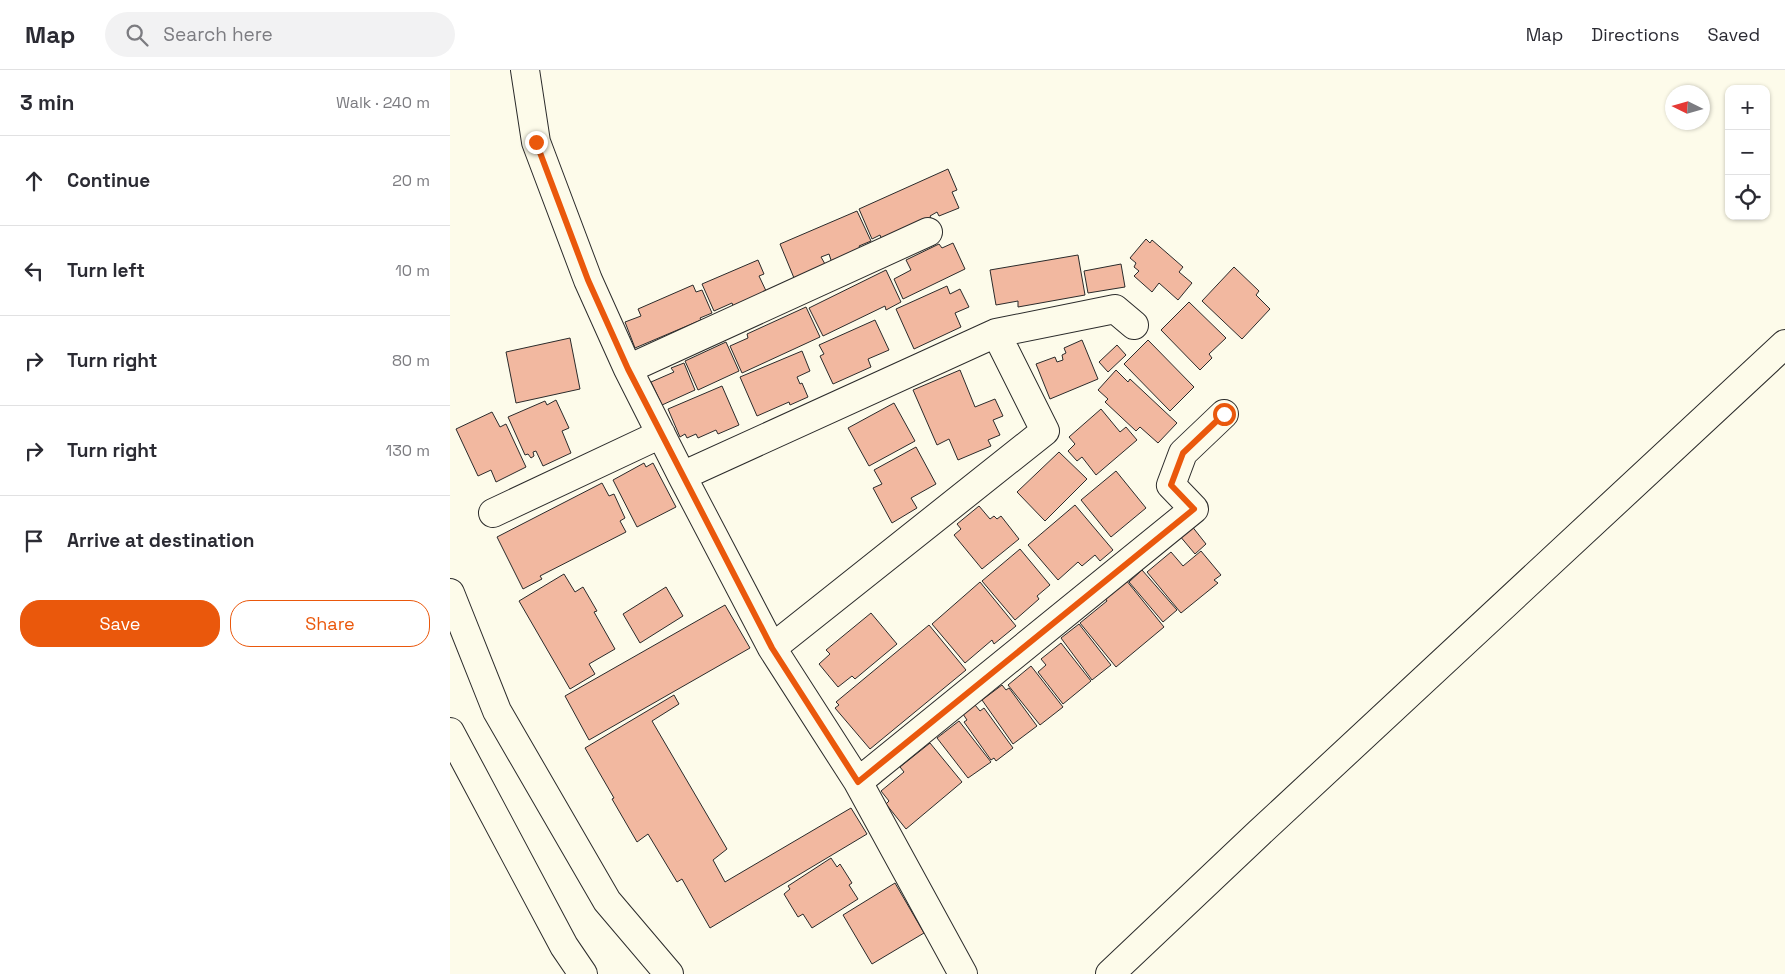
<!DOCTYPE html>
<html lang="en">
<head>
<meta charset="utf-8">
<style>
  body { margin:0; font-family:"Space Grotesk",sans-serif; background:#f2f2f3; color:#2b2b33 }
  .controls { position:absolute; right:15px; top:15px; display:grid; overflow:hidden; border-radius:10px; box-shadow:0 1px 4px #0004 }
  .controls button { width:45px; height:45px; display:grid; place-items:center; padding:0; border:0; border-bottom:1px solid #e1e1e2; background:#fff; color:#2b2b33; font:25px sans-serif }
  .compass { position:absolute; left:1215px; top:15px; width:45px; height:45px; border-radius:50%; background:#fff; box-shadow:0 1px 4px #0004; rotate:275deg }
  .stop { position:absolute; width:15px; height:15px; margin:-11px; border:4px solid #ea580c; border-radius:50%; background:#fff }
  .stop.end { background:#ea580c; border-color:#fff; box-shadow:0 1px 5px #0008 }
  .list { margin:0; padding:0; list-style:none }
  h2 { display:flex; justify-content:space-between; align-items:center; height:65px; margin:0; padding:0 20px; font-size:21px }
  h2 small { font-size:16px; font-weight:400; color:#7c7c81 }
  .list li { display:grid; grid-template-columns:32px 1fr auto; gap:15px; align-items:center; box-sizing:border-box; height:90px; padding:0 20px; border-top:1px solid #e1e1e2 }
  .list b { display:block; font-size:19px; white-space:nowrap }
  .list em { font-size:16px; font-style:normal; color:#7c7c81 }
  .actions { display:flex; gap:10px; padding:15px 20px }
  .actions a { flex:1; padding:11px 0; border:1px solid #ea580c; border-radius:20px; text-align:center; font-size:18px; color:#ea580c }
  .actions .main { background:#ea580c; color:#fff }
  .icon { flex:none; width:28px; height:28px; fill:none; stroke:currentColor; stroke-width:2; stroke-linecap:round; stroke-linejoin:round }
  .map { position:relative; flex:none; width:1335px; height:904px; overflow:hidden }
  header { display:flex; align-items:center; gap:30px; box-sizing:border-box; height:70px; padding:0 25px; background:#fff; border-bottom:1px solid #e1e1e2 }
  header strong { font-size:24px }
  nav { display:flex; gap:28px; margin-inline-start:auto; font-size:18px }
  .search { width:350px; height:45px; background:#f2f2f3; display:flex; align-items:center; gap:12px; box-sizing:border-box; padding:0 18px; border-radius:28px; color:#7c7c81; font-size:19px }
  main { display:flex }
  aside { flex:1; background:#fff }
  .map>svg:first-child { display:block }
  .building { fill:#f2b8a0; stroke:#2b2b2b }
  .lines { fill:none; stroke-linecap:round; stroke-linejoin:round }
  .minor-casing { stroke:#2b2b2b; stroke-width:30 }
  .minor { stroke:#fdfbea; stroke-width:28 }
  .route { stroke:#ea580c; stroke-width:6 }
</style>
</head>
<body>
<header>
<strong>Map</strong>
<div class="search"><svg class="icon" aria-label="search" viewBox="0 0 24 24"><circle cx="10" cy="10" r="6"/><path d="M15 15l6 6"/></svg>Search here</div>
<nav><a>Map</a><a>Directions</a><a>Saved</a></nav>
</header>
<main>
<aside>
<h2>3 min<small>Walk · 240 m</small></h2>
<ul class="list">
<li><svg class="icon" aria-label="ahead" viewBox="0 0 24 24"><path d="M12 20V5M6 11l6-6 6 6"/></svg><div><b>Continue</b></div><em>20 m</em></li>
<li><svg class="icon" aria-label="left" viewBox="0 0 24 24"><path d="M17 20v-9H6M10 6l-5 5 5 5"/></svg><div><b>Turn left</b></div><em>10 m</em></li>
<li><svg class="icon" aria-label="right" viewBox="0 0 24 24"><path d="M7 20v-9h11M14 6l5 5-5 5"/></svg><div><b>Turn right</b></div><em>80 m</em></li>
<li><svg class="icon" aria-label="right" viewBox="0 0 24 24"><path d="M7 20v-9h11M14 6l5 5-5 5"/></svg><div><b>Turn right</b></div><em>130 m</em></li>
<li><svg class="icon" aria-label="arrive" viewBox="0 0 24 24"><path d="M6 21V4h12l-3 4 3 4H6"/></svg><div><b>Arrive at destination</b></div></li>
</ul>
<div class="actions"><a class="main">Save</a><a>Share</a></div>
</aside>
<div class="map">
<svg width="1335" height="904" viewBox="0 0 1335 904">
  <rect width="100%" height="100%" fill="#fdfbea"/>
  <path class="building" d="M498,99L507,120L502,122L509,138L489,146L487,142L480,146L481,148L432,170L430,165L422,169L409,139Z
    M407,141L421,171L409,176L411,180L382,193L379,184L371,187L375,194L344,208L330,174Z
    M696,169L700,173L702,170L733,197L729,202L742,213L728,230L709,213L702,222L684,206L689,201L684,197L686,193L680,188Z
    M503,173L515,199L453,229L444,209L461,200L456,190L489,174L492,178Z
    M628,185L635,225L568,237V231L546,235L540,200Z
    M308,190L314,204L309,206L317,223L284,238L282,233L264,241L252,214Z
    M671,194L675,217L638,223L634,201Z
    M784,197L809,221L806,225L820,239L792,269L752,231Z
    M436,200L451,232L436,240L435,236L373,266L359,238Z
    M243,215L246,222L252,220L262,243L250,248L251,250L185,278L175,252L191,246L188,239Z
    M497,216L500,224L510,219L519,237L505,243L511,257L464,279L446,239Z
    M739,232L776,268L759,284L762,288L750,300L711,260Z
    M356,237L370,267L292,303L280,276L298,268L297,264Z
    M425,250L439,280L418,289L421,297L383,314L370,286L374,284L369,275Z
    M120,268L130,319L66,333L56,282Z
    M632,270L648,309L600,329L586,294L605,287L607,292L613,290L612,285L616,283L614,278Z
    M698,270L744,317L720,341L674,294Z
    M276,272L289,301L248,320L235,291Z
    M667,275L676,285L658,302L649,292Z
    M352,281L360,301L347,307L350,314L352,313L358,327L340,335L339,332L307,346L290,307Z
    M234,293L245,320L212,335L201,312L224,302L221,298Z
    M510,300L525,337L545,329L553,346L543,350L550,365L538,370L541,376L508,390L499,369L487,375L463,320Z
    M666,300L678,312L680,309L727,353L708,373L690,357L686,361L655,332L658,329L648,320Z
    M272,316L289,355L268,364L266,360L248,368L246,364L237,368L235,364L230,367L218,339Z
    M106,330L119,358L112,361L121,383L93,396L86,381L83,382L84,386L81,388L78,384L75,385L58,347L95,331L97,335Z
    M444,333L465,371L419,396L398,358Z
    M651,339L670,362L676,357L687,370L646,405L632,387L627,391L618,381L625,374L619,367Z
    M42,342L50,357L56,354L76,397L46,412L41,400L28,406L6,359Z
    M466,377L486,414L461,428L467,438L442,453L423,418L432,414L424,400Z
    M609,382L637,409L595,451L567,422Z
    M194,393L196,397L203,393L226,437L187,457L163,410Z
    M666,401L696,438L661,467L631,430Z
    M152,413L159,426L164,424L175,448L170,451L176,462L90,506L92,509L73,519L47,467Z
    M625,435L663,480L650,491L645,485L632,496L628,492L608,510L578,475Z
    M529,436L540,449L544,446L547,449L551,446L569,469L532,499L504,465L511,459L507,454Z
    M741,455L756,474L745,484L729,465Z
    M570,479L600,515L587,526L589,529L565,550L532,511Z
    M751,481L771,505L764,510L768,513L731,543L697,502L721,482L733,496Z
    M692,500L727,540L713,552L679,512Z
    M114,504L125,522L133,517L147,541L144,542L165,579L139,594L145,604L120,619L69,531Z
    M676,510L714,557L666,597L630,553L657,531L655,528Z
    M530,512L566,556L544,574L542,570L515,593L482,554Z
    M216,517L233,546L190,573L173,544Z
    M275,535L300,578L139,670L115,626Z
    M421,543L447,574L405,609L402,606L388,617L369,594L380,584L376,580Z
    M629,554L661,595L642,610L611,568Z
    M479,555L516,600L420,679L385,638L389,635L386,632Z
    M611,573L641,611L613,634L588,602L596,595L591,589Z
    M581,596L613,637L590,655L558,615Z
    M552,615L556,620L559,618L587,656L563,674L532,630Z
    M224,625L229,634L202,651L277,779L263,790L275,812L401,738L417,764L260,858L232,809L227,812L198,764L187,772L162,729L164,728L135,678Z
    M525,635L530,641L534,638L563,678L546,691L544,688L541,690L514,652L517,650L513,644Z
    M509,651L541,692L518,708L487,668Z
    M480,673L512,712L456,759L436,734L439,731L431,721L454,702L450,697Z
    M381,788L387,797L390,794L402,813L399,815L408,829L362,858L353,844L348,847L334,824L340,819L338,816Z
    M445,813L474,863L422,894L393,845Z"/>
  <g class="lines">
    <defs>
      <path id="minor" d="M75,0L86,72L138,210L178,299L232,406L322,578L408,712L513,904
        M546,263L665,239L684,255
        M178,299L478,162
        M232,406L546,263L595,361L322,578
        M43,443L211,364
        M0,523L47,641L157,831L219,904
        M0,662L114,876L133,904
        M408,712L744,439L721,415L733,383L774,344
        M660,904L809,763L1335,274"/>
    </defs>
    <use href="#minor" class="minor-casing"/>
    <use href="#minor" class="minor"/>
  </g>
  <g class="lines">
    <path class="route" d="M86,72L138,210L178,299L322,578L408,712L744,439L721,415L733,383L774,344"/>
  </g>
</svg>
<div class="controls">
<button>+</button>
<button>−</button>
<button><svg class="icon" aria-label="locate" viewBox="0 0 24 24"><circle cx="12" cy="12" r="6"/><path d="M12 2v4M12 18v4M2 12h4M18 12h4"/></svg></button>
</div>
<svg class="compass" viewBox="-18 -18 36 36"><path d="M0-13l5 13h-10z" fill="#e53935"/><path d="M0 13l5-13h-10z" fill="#7c7c81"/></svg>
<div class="stop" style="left:774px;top:344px"></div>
<div class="stop end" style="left:86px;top:72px"></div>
</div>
</main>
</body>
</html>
